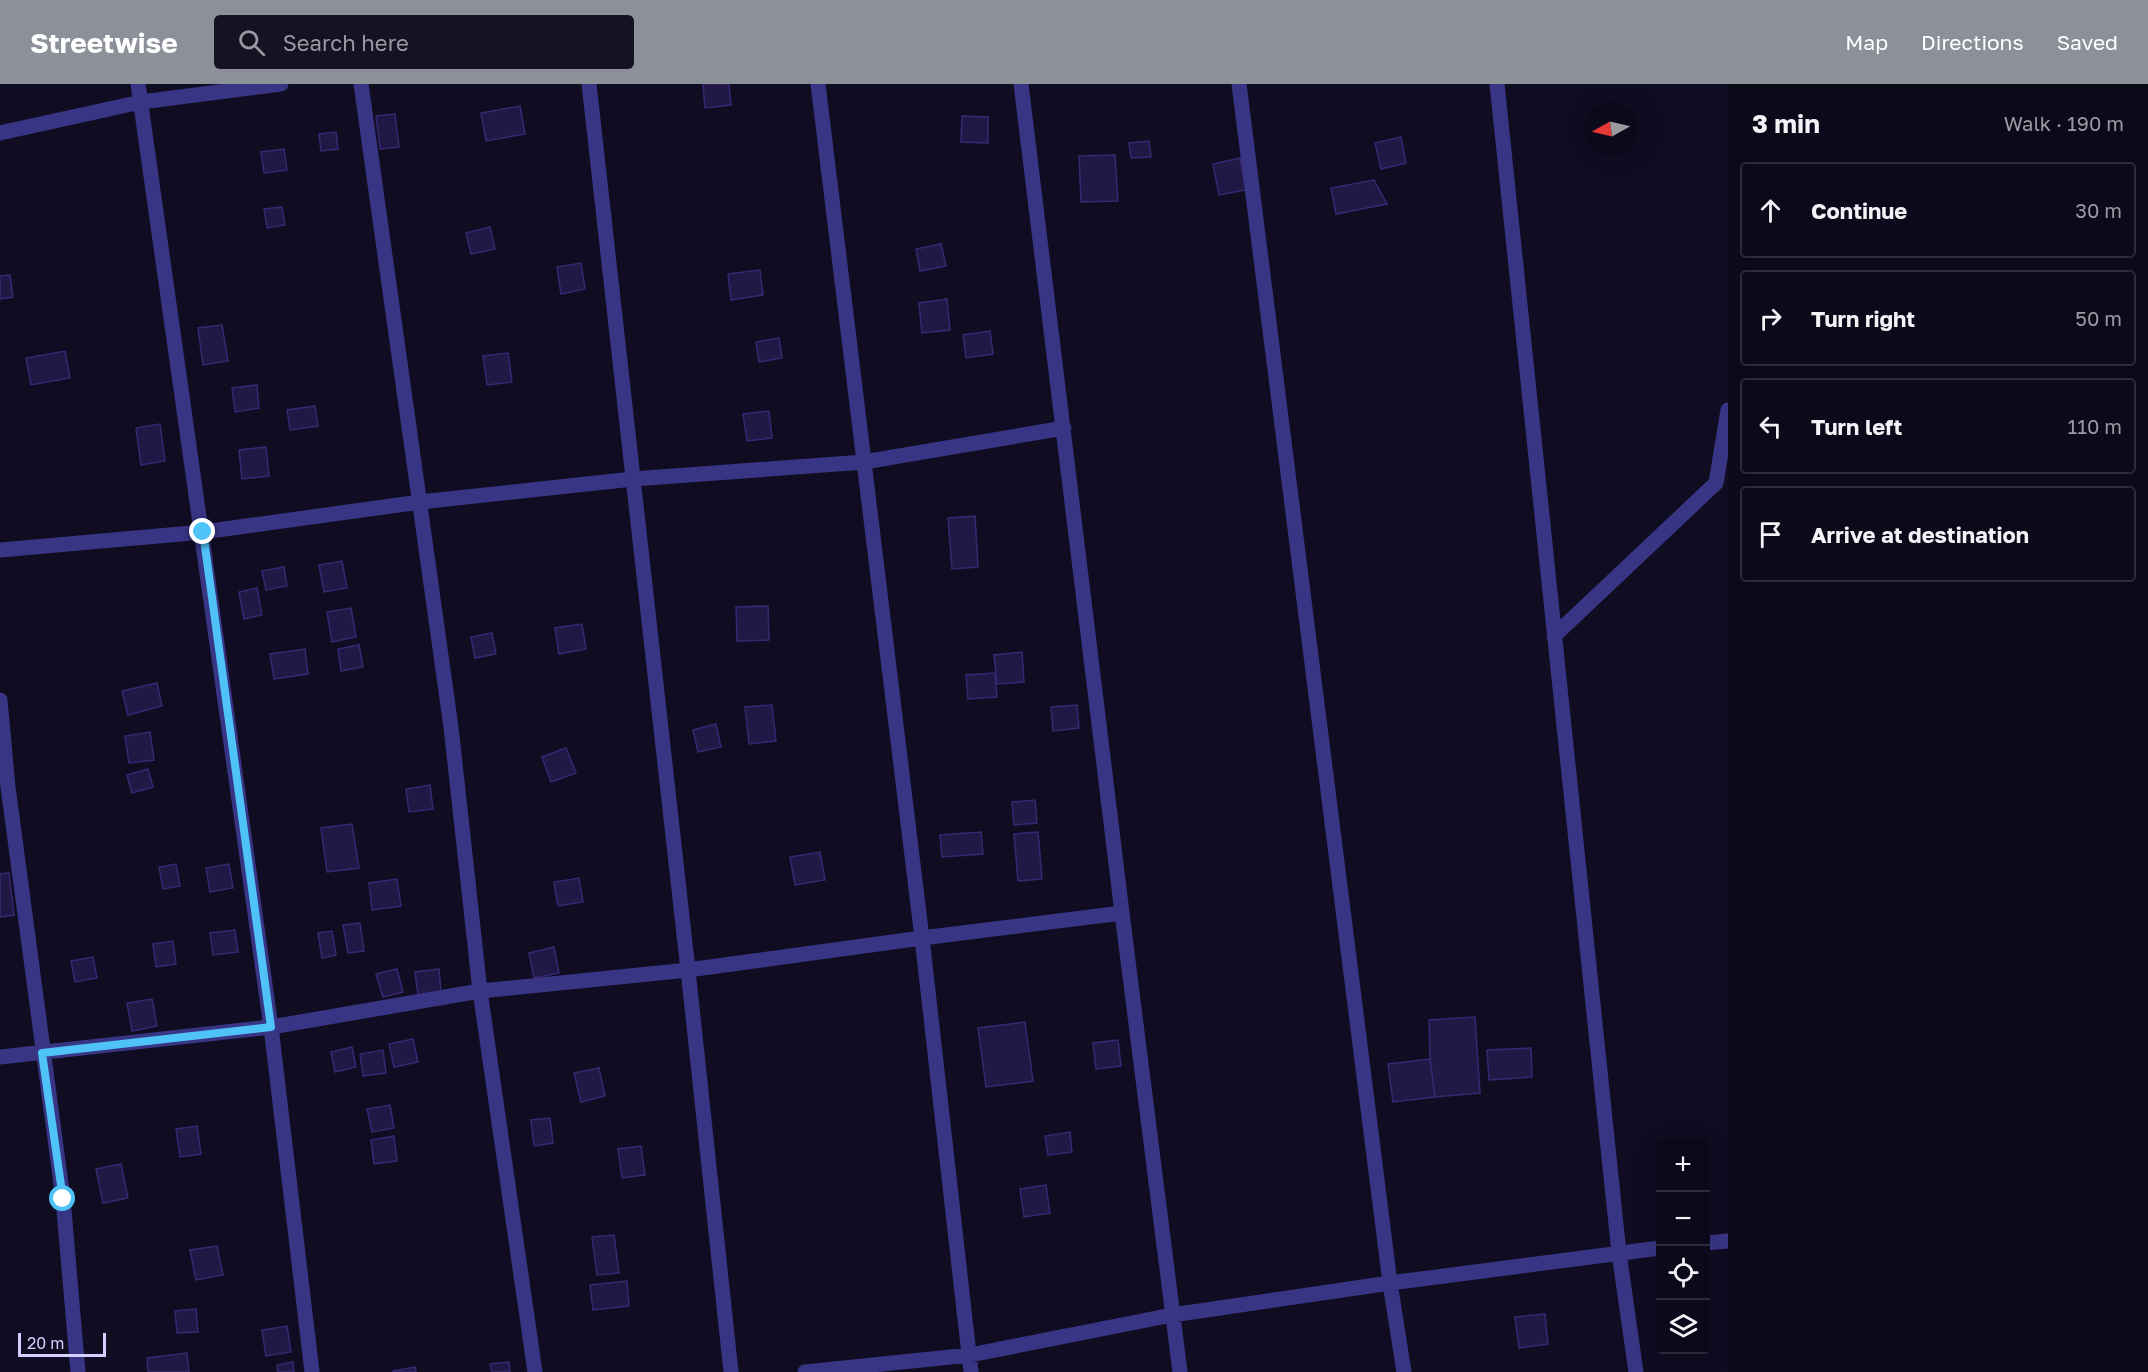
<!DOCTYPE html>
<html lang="en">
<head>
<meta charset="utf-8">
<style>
  body { margin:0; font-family:"Golos Text",sans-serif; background:#151323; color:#f1f3f6 }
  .controls { position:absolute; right:18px; bottom:18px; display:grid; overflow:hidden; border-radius:6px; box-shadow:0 6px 24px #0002 }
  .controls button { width:54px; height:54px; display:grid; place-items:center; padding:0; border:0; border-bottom:2px solid #2c2b39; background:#0c0a1a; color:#f1f3f6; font:30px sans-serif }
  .compass { position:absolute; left:1584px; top:18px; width:54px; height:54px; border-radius:50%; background:#0c0a1a; box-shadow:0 6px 24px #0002; rotate:262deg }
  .scale { position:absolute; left:18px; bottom:15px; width:88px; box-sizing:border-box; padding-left:6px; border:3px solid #d4cfff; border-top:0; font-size:16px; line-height:21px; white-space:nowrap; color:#d4cfff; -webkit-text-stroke:4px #100d23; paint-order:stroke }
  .stop { position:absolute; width:18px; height:18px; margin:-14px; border:4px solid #4fc3f7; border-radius:50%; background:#fff }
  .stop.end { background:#4fc3f7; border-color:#fff; box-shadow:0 2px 6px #0008 }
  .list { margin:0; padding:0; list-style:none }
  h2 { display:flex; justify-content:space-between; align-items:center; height:78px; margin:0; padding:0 24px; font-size:26px }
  h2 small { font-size:20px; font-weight:400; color:#9a9aa2 }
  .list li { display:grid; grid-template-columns:39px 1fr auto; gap:18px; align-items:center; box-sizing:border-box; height:96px; margin:0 12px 12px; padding:0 12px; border:2px solid #2c2b39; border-radius:6px }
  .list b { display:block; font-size:22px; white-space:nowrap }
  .list em { font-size:20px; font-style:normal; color:#9a9aa2 }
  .icon { flex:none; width:33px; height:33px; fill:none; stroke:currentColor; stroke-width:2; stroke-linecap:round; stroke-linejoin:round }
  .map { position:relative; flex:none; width:1728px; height:1288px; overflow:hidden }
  header { display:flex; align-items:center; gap:36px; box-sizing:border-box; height:84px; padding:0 30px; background:#8c9099; color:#fff }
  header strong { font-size:28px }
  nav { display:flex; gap:33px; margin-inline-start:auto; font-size:21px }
  .search { width:420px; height:54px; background:#151323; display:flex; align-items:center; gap:15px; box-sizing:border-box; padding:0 21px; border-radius:6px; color:#9a9aa2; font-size:22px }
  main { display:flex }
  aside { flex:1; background:#0c0a1a }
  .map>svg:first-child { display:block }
  .building { fill:#211845; stroke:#372873; stroke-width:1.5 }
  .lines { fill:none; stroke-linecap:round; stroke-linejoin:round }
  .minor { stroke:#383585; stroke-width:15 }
  .route { stroke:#4fc3f7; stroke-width:8 }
</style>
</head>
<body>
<header>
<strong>Streetwise</strong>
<div class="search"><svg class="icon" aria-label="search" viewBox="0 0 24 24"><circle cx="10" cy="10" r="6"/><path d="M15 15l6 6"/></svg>Search here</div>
<nav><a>Map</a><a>Directions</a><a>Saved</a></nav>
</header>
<main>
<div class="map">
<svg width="1728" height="1288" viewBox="0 0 1728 1288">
  <rect width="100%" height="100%" fill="#100d23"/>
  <path class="building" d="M703,0H729L731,21L705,24Z
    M520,22L525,50L486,57L481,29Z
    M395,30L399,63L380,65L376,32Z
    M962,32L988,33V59L961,58Z
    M336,48L338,65L321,67L319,50Z
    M1401,53L1406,79L1381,85L1375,59Z
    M1149,57L1151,73L1131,74L1129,59Z
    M284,65L287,86L264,89L261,68Z
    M1115,71L1118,117L1081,118L1079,72Z
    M1240,74L1246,106L1219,111L1213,80Z
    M1374,96L1387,120L1336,130L1331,104Z
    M282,123L285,141L267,144L264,125Z
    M490,143L495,165L471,170L466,149Z
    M941,160L946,182L920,187L916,165Z
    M581,179L585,205L561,210L557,183Z
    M760,186L763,211L731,216L728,190Z
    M10,191L13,213L0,215V192Z
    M947,215L950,246L922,249L919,219Z
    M222,241L228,277L203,281L198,244Z
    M990,247L993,270L966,274L963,251Z
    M779,254L782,274L759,278L756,258Z
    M65,267L70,294L31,301L26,274Z
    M508,269L512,298L487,301L483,272Z
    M257,301L259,324L235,328L232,304Z
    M315,322L318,342L290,346L287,326Z
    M769,327L772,354L747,357L743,330Z
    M160,340L165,377L141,381L136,344Z
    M266,363L269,392L242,395L239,366Z
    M975,432L978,483L952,485L948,434Z
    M342,477L347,504L324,508L319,481Z
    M284,483L287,502L266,506L262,487Z
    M257,504L262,531L244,535L239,508Z
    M768,522L769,556L737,557L736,523Z
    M351,524L356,553L332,558L327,528Z
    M582,540L586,565L559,570L555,544Z
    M492,549L496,570L475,574L471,553Z
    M359,561L363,583L341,587L338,565Z
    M305,565L308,590L274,595L270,570Z
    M1022,568L1024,598L997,600L994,571Z
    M995,589L997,613L968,615L966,591Z
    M157,599L162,622L128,631L122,607Z
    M772,621L776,657L749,660L745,623Z
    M1077,621L1079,644L1053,647L1051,623Z
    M716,640L721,663L698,668L693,646Z
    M150,648L154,676L129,679L125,652Z
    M566,664L576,689L551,698L542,673Z
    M148,685L153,703L132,709L127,691Z
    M430,701L433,725L409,728L406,705Z
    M1035,716L1037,739L1014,741L1012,718Z
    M352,740L359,784L327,788L321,744Z
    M981,748L983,770L942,773L940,751Z
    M1038,748L1042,795L1018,797L1014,750Z
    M820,768L825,796L795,801L790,773Z
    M176,780L180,802L163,805L159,783Z
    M229,780L233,804L210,808L206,784Z
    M9,789L14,831L0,833V790Z
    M579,794L583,818L558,822L554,798Z
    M397,795L401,822L372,826L369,799Z
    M360,839L364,867L348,869L343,841Z
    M235,846L238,868L213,871L210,849Z
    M332,847L336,871L322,874L318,849Z
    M173,857L176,880L156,883L153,860Z
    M554,863L559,889L534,894L529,869Z
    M93,873L97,894L75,898L71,877Z
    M397,885L403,908L383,913L376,890Z
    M439,885L441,908L418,911L415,888Z
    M152,915L157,942L132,947L127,919Z
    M1475,933L1480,1009L1435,1013L1430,975L1429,936Z
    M1025,938L1033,997L986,1003L978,944Z
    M413,955L418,978L394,983L389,960Z
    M1118,956L1121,982L1096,985L1093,959Z
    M352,963L356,983L335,988L331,968Z
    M1531,964L1532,993L1489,996L1487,966Z
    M383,966L386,989L363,992L360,970Z
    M1430,975L1435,1013L1393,1018L1388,980Z
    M599,984L605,1012L581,1018L574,989Z
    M390,1021L394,1044L372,1048L367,1025Z
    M550,1034L553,1059L534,1062L531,1036Z
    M197,1042L201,1070L180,1073L176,1045Z
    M1070,1048L1072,1068L1048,1071L1045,1052Z
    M394,1052L397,1077L374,1080L371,1056Z
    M641,1062L645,1091L622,1094L618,1065Z
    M121,1080L128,1114L103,1119L96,1085Z
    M1046,1101L1050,1129L1024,1133L1020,1105Z
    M614,1151L619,1189L597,1191L592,1153Z
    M217,1162L223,1191L196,1196L190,1166Z
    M627,1197L629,1222L593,1226L590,1201Z
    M196,1225L198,1248L177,1249L175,1227Z
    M1545,1230L1548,1260L1519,1264L1515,1233Z
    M287,1242L291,1268L266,1272L262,1246Z
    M187,1269L189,1288H148L147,1274Z
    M293,1278L294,1288H278L277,1281Z
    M509,1278L510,1288H492L490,1280Z
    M415,1283L416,1288H393V1287Z"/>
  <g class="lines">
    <path class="minor" d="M138,0L271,943L312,1288
      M361,0L451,643L480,907L535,1288
      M589,0L688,886L731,1288
      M818,0L922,854L971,1288
      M1021,0L1122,829L1180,1288
      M1239,0L1390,1199L1404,1288
      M1497,0L1619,1169L1636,1288
      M0,49L141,18L281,0
      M0,466L203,448L420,418L633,395L864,378L1064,344
      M1554,552L1716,399L1728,326
      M0,616L8,703L63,1115L78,1288
      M0,973L271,943L480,907L688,886L922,854L1122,829
      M1706,1159L1728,1157
      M805,1288L970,1271L1172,1231L1390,1199L1660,1164"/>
  </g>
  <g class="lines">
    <path class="route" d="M63,1115L42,969L271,943L203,448"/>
  </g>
</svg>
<div class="controls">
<button>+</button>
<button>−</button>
<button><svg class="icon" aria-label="locate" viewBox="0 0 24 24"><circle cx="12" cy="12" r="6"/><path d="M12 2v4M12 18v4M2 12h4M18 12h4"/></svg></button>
<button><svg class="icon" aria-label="layers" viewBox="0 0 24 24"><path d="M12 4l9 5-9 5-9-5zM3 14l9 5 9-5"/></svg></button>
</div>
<svg class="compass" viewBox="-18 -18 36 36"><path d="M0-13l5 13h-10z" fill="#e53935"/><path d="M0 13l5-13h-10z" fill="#9a9aa2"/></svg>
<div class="scale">20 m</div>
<div class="stop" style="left:63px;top:1115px"></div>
<div class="stop end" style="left:203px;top:448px"></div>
</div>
<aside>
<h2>3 min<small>Walk · 190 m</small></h2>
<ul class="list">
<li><svg class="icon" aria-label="ahead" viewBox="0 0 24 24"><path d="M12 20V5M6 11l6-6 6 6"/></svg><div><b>Continue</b></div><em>30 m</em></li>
<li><svg class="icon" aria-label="right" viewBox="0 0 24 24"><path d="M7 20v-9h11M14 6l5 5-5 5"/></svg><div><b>Turn right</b></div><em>50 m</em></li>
<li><svg class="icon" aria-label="left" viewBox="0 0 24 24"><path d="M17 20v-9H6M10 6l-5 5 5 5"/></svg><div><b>Turn left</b></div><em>110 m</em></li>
<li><svg class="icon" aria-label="arrive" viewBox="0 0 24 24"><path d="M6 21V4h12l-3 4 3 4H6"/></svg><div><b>Arrive at destination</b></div></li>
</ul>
</aside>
</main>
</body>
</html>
